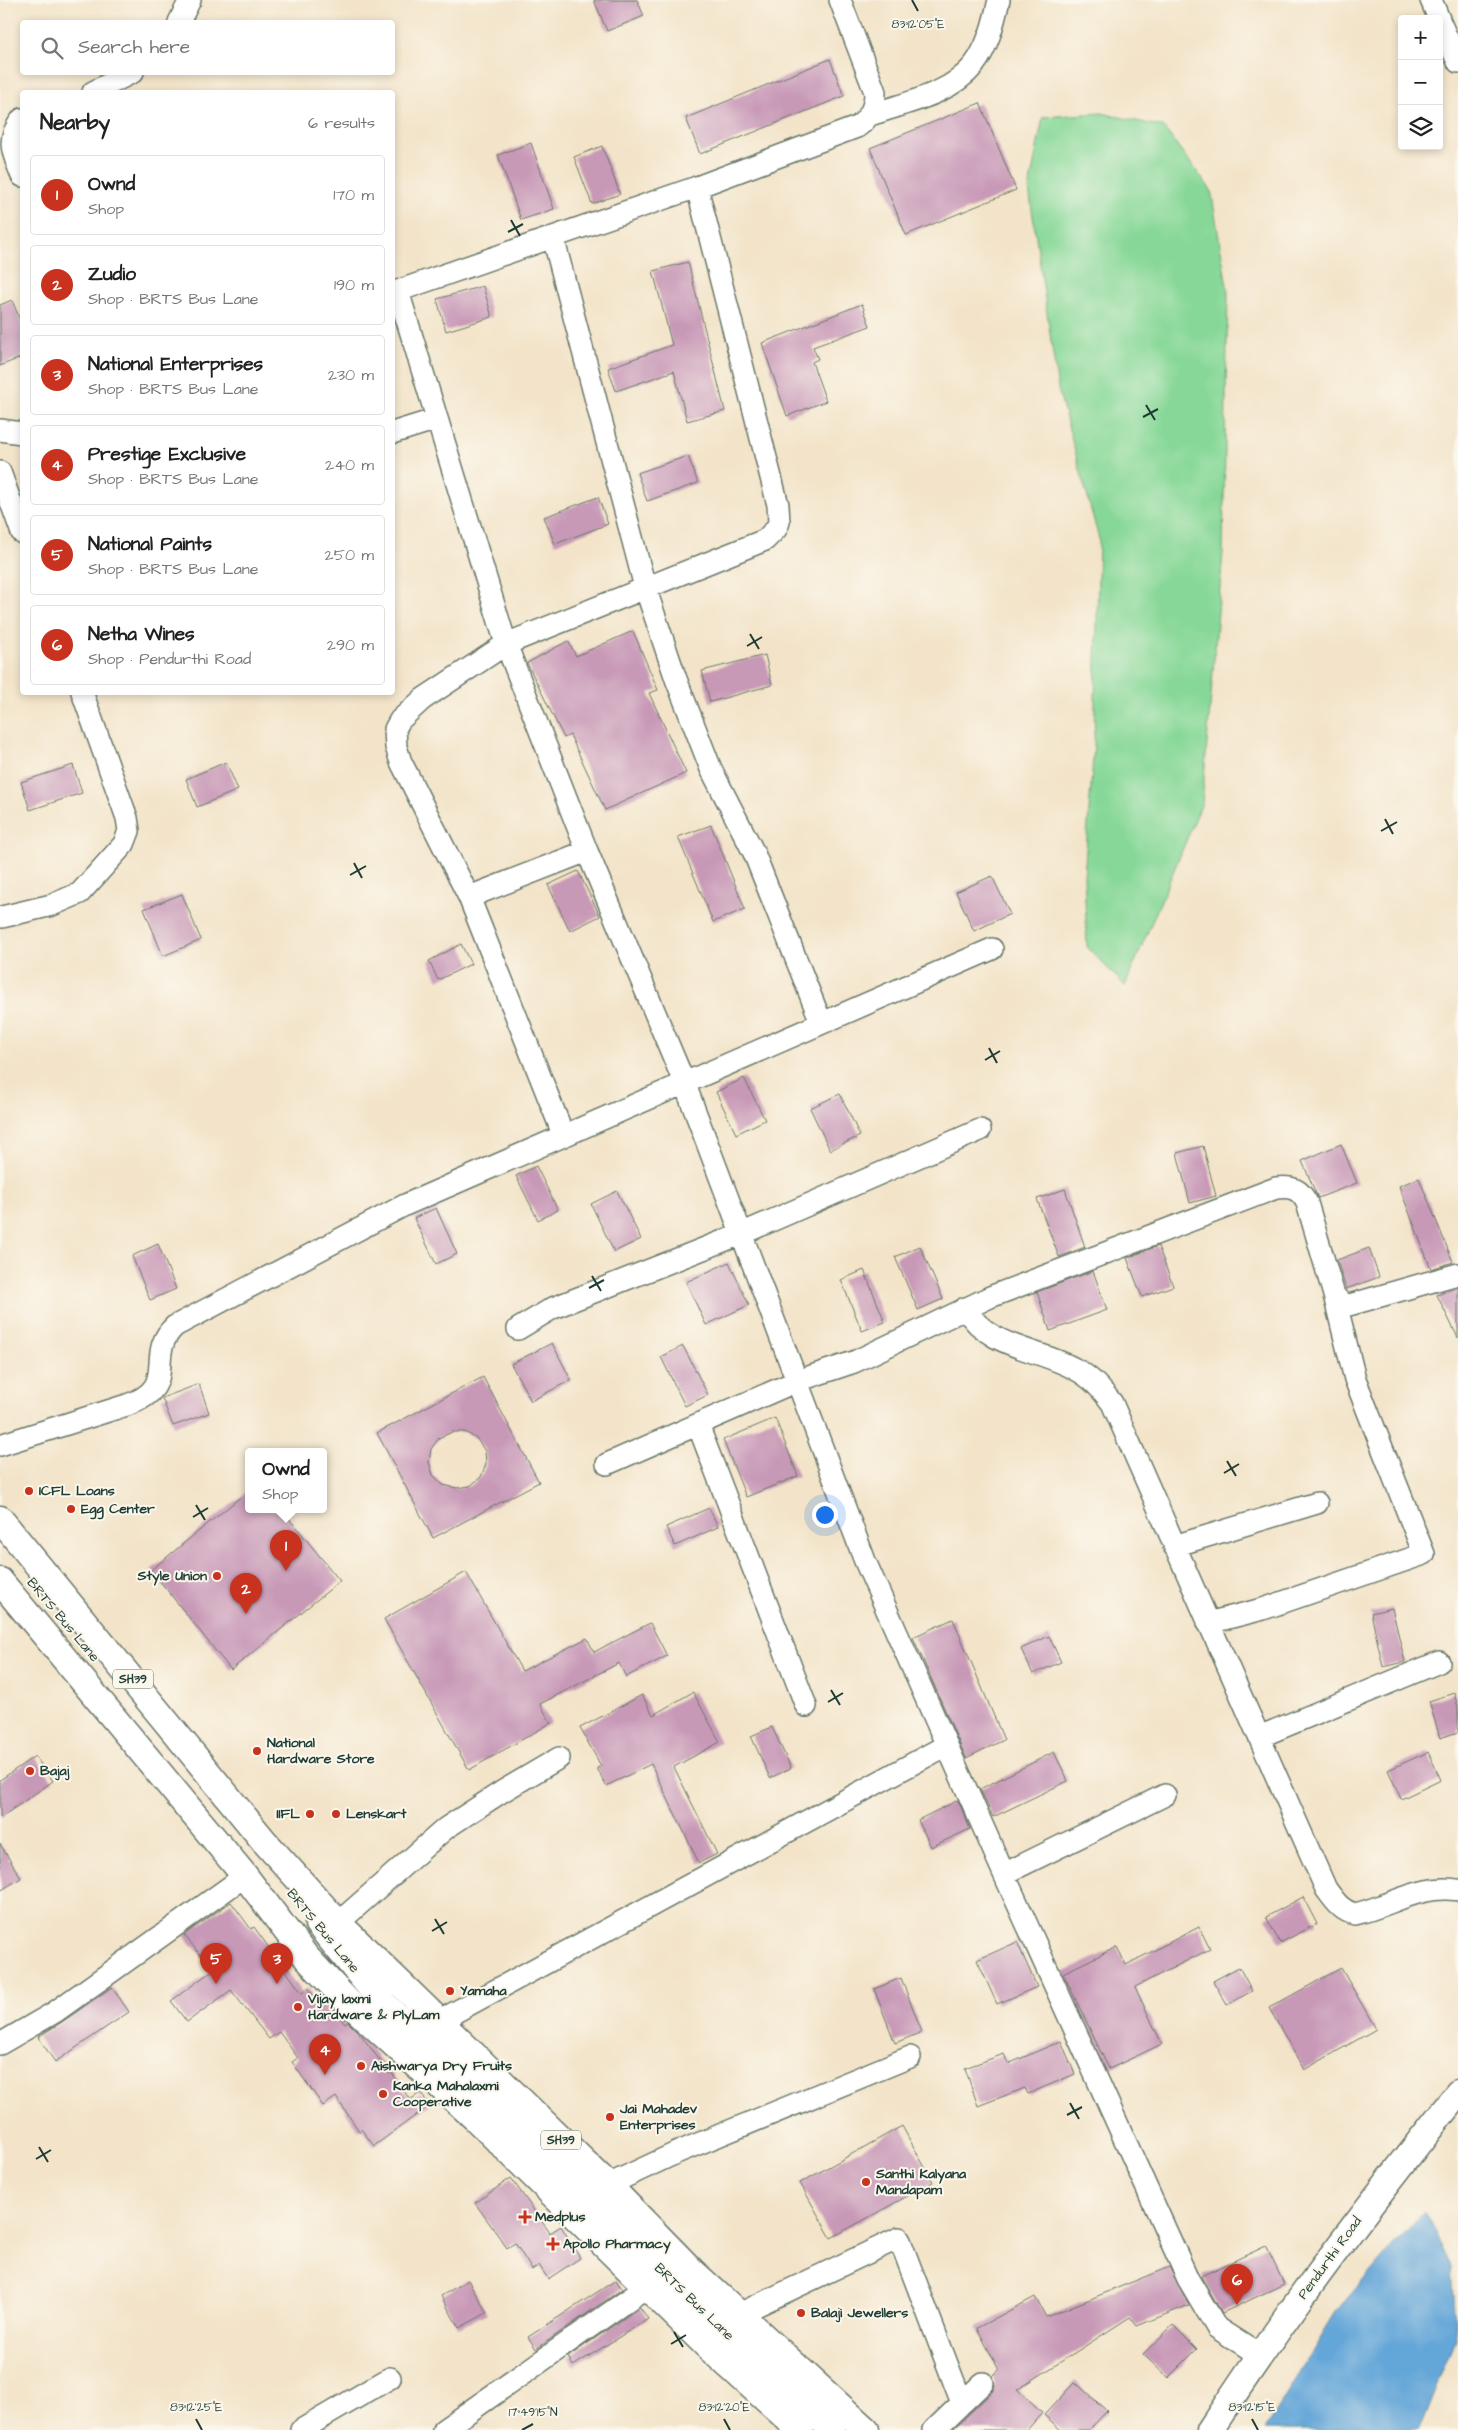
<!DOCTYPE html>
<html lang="en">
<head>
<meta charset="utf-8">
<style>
  body { margin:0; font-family:"Architects Daughter",sans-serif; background:#f6f6f6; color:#222 }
  .controls { position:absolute; right:15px; top:15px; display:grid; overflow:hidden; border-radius:5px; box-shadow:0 2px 8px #0003 }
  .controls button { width:45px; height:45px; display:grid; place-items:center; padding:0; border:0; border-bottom:1px solid #e0e0e0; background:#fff; color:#222; font:25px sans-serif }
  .you { position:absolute; left:824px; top:1514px; width:18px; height:18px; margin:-12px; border:4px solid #fff; border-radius:50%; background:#1a73e8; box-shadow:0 0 0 8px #1a73e833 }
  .badge { display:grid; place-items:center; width:32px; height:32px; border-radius:50%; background:#c8321e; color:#fff; font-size:16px; font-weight:700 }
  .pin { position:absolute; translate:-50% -41px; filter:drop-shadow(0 1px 2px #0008) }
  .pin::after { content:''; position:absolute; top:26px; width:18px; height:15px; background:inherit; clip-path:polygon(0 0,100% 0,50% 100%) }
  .popup { position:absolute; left:245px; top:1448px; width:82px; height:65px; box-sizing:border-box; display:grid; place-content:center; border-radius:5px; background:#fff; filter:drop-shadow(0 1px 4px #0005); font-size:16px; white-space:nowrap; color:#767676 }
  .popup b { font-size:19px; color:#222 }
  .popup::after { content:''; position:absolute; left:50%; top:100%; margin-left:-10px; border:10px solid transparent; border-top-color:#fff }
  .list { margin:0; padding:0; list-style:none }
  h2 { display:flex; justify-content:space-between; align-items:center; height:65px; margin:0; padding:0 20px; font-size:21px }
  h2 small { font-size:16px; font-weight:400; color:#767676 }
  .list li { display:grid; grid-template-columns:32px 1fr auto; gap:15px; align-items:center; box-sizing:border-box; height:80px; margin:0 10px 10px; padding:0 10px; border:1px solid #e0e0e0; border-radius:5px }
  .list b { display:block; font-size:19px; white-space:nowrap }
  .list p { margin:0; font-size:16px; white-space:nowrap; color:#767676 }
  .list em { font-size:16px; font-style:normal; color:#767676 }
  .icon { flex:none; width:28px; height:28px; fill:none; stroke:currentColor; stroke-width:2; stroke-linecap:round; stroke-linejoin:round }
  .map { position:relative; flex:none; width:1458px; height:2430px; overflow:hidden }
  .search { position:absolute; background:#fff; box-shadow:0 2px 8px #0003; left:20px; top:20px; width:375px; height:55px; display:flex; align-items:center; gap:12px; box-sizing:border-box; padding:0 18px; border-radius:5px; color:#767676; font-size:19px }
  .panel { position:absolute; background:#fff; box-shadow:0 2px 8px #0003; left:20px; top:90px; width:375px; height:605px; border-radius:5px }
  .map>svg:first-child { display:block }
  .green { fill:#87d898; stroke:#538a66 }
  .water { fill:#63a6d8; stroke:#417286 }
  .building { fill:#c899b7; fill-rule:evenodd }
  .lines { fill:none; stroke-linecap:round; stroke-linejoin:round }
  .minor-casing { stroke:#697768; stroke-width:24 }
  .major-casing { stroke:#697768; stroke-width:29 }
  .minor { stroke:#fff; stroke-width:21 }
  .major { stroke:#fff; stroke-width:26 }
  .ticks { fill:none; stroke:#1f3d34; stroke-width:2 }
  .poi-dot { fill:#c8321e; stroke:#fbf7ec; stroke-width:2 }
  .labels { text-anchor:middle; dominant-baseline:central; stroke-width:4; stroke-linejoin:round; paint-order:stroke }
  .shield { fill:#fbf7ec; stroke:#61756b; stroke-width:1 }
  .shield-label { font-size:12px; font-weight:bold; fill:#1f3d34 }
  .poi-label { font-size:14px; font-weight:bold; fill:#1f3d34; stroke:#fbf7ec; text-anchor:start }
  .street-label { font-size:14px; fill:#1f3d34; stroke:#fbf7ec }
  .ticks-label { font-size:12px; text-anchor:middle; fill:#1f3d34; stroke:#fbf7ec; stroke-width:4; stroke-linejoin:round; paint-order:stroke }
</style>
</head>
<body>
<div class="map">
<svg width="1458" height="2430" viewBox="0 0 1458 2430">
  <rect width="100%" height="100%" fill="#fbf7ec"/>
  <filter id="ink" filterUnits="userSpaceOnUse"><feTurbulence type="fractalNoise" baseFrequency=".02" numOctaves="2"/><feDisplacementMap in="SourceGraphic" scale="10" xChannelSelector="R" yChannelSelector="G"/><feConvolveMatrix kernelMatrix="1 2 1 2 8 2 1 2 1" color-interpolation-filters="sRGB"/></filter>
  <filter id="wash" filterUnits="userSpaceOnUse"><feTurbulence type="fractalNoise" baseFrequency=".0096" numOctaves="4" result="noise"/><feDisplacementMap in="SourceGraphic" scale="20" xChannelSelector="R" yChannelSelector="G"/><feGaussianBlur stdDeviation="1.12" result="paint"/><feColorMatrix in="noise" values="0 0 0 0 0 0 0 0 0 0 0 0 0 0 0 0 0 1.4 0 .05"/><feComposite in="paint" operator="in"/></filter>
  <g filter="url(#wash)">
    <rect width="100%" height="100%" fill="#f3e4c9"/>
    <path class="green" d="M1102,113L1163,127L1211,190L1228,292L1223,552L1202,803L1125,986L1087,947L1084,876L1094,745L1099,539L1058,389L1029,189L1043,117Z"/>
    <path class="water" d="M1424,2211L1451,2266L1456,2339L1420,2430H1264L1337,2310Z"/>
    <g id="blocks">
      <path class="building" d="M594,0H637L644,16L607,31Z
        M830,59L844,96L700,154L686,118Z
        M980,103L1016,190L906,235L870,148Z
        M531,143L554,209L521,220L498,155Z
        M602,146L620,194L592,204L574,157Z
        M688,262L725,411L687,421L674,371L616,391L608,368L672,345L653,271Z
        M483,286L492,317L446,331L437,299Z
        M12,300L22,325V357L0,366V305Z
        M862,304L870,326L813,347L818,359L812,362L826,401L787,416L762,343Z
        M688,456L698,483L647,501L637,473Z
        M598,497L608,524L555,544L544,517Z
        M633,631L658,690L649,693L686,773L605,810L570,735L564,738L527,663L568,641L576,656Z
        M765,655L772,685L710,702L702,671Z
        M226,762L238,790L197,807L186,779Z
        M73,765L82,793L30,810L21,782Z
        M711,825L745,909L713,922L678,837Z
        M578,871L600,916L570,931L548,885Z
        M992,876L1010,914L974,931L956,892Z
        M182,894L201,940L163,956L144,909Z
        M461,944L471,964L438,980L429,961Z
        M744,1078L765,1120L736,1134L716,1092Z
        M840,1094L860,1136L830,1150L810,1108Z
        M1341,1144L1357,1183L1318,1198L1302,1161Z
        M1203,1146L1216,1196L1190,1203L1177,1153Z
        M536,1166L558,1210L538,1220L516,1176Z
        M1419,1178L1453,1262L1431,1269L1399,1186Z
        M1065,1189L1085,1247L1059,1257L1037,1199Z
        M617,1191L641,1239L614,1252L591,1204Z
        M436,1208L457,1254L436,1264L414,1218Z
        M158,1244L176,1289L150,1300L132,1256Z
        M920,1246L943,1299L918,1310L895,1257Z
        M1158,1246L1173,1286L1142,1297L1127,1258Z
        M1369,1248L1379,1277L1346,1289L1337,1260Z
        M729,1262L749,1305L706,1325L686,1282Z
        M864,1270L885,1322L862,1331L841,1280Z
        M1093,1271L1107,1310L1050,1331L1037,1292Z
        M1458,1287V1338L1437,1295Z
        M552,1343L571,1380L531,1401L511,1364Z
        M683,1346L708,1395L685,1406L661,1357Z
        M483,1377L539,1482L433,1538L377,1433ZM452,1432H465L477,1439L485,1451L486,1464L481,1477L470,1486L457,1488L443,1485L433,1475L429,1462L431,1449L439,1438Z
        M199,1384L209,1413L173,1426L162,1398Z
        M775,1418L798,1476L746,1497L723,1440Z
        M248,1491V1510H282L340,1581L231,1670L151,1570Z
        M709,1508L718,1527L675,1546L666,1527Z
        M466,1572L522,1671L587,1638L594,1652L650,1623L667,1656L626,1677L619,1663L540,1704L551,1723L469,1770L384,1619Z
        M1392,1608L1405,1662L1383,1667L1371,1613Z
        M953,1619L1004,1740L966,1758L913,1637Z
        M1049,1636L1061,1662L1033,1674L1021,1649Z
        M693,1692L720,1742L674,1767L717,1854L699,1863L651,1764L606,1786L597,1768L601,1766L580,1728L642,1695L653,1715Z
        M1454,1693L1458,1707V1732L1440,1738L1429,1701Z
        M772,1727L791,1768L770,1778L751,1736Z
        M1054,1752L1068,1781L993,1817L980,1789Z
        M1428,1752L1441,1780L1401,1799L1388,1770Z
        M35,1756L53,1781L0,1818V1780Z
        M958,1800L970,1829L931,1847L918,1820Z
        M0,1844L21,1878L0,1891Z
        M1303,1897L1317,1924L1280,1943L1266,1917Z
        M231,1902L251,1929L254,1927L302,1993L308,1988L322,2008L328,2003L345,2024L348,2022L361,2035L390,2074L392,2073L410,2100L420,2093L430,2105L374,2146L361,2129L359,2131L336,2097L323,2106L292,2062L298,2058L279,2032L269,2039L231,1990L187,2022L171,2001L213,1970L184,1935Z
        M1199,1927L1210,1949L1135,1987L1162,2044L1109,2069L1063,1973L1117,1947L1126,1965Z
        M1017,1942L1037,1987L997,2004L977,1960Z
        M1239,1967L1252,1991L1227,2005L1213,1981Z
        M1341,1968L1376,2029L1304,2070L1269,2008Z
        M901,1978L922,2032L895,2043L874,1989Z
        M112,1987L129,2012L55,2062L38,2037L62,2022Z
        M1061,2041L1075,2074L1028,2094L1025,2088L978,2106L965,2068L1004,2054L1008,2064Z
        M902,2126L933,2182L831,2238L800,2183Z
        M511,2178L550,2233L561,2226L580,2258L548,2279L539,2265L532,2270L515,2243L507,2248L475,2203Z
        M1266,2246L1284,2284L1222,2313L1201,2276Z
        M1169,2267L1189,2305L1137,2326L1130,2317L1017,2390L1042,2413L1027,2430H952L992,2392L995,2386L993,2376L999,2370L977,2328L1035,2297L1046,2317Z
        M468,2280L487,2313L459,2328L441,2296Z
        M616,2280L622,2289L536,2349L528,2337Z
        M640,2307L648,2319L573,2366L568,2357Z
        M1173,2325L1197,2349L1168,2378L1143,2354Z
        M1075,2382L1107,2411L1089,2430H1061L1044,2415Z"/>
    </g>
  </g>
  <g filter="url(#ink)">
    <use href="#blocks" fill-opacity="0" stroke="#697768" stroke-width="1"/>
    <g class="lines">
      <defs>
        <path id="minor" d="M1431,0L1439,19
          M1439,20L1458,62
          M179,22L190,0
          M93,92L133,72
          M870,115C904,103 950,95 974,65C988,47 994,22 999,0
          M22,119C5,140 13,153 22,176
          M553,237L645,587L676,679L711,769L754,853L821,1022
          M398,291L506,644L587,851L684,1082L865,1561L1004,1874L1188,2279L1217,2328L1259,2355
          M392,293L697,187L857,127C870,118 875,107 875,92L840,0
          M0,430L22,433
          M392,433L437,419
          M0,472L22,533
          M469,897L587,851
          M2,917L52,905L80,893L124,844L129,831L127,818L82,692
          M563,1134L469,897L401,762L396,747L395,729L400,720L423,699L506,644L765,540L776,529L779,522L778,505L697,187
          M965,1308C989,1349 1038,1348 1075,1369C1091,1377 1101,1389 1112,1403L1326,1889C1335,1901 1341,1911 1355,1914C1391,1906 1420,1884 1458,1890
          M518,1329L553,1308L741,1234L980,1130
          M698,1425L806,1706
          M0,1445L127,1405C182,1386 143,1355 175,1326L405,1205L992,949
          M607,1464L797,1381L854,1362L990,1297L1276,1188C1292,1186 1300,1189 1307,1203L1334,1295L1341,1303L1349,1305L1458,1274
          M1174,1546L1317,1503
          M1208,1623L1263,1609L1424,1554L1355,1379L1334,1295
          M1259,1737L1439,1662
          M1004,1874L1165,1795
          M338,1923L446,1828L503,1791L559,1758
          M439,2021L947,1745
          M0,2044L55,2012L245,1876
          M608,2185L676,2153L910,2057
          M739,2314L899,2238L962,2403
          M301,2430L390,2378
          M443,2430L648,2286
          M934,2430L983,2383"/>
        <path id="major" d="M0,1519L264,1841L338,1923L608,2185L693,2272L866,2430
          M0,1581L245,1876L307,1958L350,2004L475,2118L707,2346L800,2430
          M318,1924L384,2004L714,2322L832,2430
          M1210,2430C1286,2313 1371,2202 1458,2093"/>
      </defs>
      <use href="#minor" class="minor-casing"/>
      <use href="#major" class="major-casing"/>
      <use href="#minor" class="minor"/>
      <use href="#major" class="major"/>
    </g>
  </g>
  <path class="ticks" d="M912,0L918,11M511,220L520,236M508,232L523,224M1146,405L1155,420M1143,417L1158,409M750,634L759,649M747,646L762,637M1385,819L1393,834M1381,831L1397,822M354,863L362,878M350,875L366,866M989,1048L997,1063M985,1060L1000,1051M592,1276L601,1291M589,1288L604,1280M1227,1461L1236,1476M1224,1473L1239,1464M196,1505L205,1520M193,1517L208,1508M831,1690L840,1705M828,1702L843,1693M435,1919L444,1934M432,1931L447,1922M1070,2103L1079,2119M1067,2115L1082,2107M39,2147L48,2162M36,2159L51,2150M674,2332L683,2347M671,2344L686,2335M196,2419L202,2430M724,2419L730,2430M1252,2419L1258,2430M522,2430L533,2424"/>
  <g class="poi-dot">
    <circle cx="29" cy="1491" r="5"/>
    <circle cx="71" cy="1509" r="5"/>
    <circle cx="217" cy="1576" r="5"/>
    <circle cx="257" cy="1751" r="5"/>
    <circle cx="30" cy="1771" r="5"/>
    <circle cx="310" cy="1814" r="5"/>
    <circle cx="336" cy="1814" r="5"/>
    <circle cx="450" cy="1991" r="5"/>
    <circle cx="298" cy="2007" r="5"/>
    <circle cx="361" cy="2066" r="5"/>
    <circle cx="383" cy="2094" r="5"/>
    <circle cx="610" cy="2117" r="5"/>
    <circle cx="866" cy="2182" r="5"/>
    <path d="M522.5 2209.5h5v5h5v5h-5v5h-5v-5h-5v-5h5z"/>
    <path d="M550.5 2236.5h5v5h5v5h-5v5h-5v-5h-5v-5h5z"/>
    <circle cx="801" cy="2313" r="5"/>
  </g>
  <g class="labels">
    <g class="shield">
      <rect x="113" y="1669.5" width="40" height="19" rx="4"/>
      <rect x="541" y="2130.5" width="40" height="19" rx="4"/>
    </g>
    <g class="shield-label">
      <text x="133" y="1679">SH39</text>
      <text x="561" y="2140">SH39</text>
    </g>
    <g class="poi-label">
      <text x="39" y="1491">ICFL Loans</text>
      <text x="81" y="1509">Egg Center</text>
      <text x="207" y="1576" text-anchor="end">Style Union</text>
      <text x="267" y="1743">National<tspan x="267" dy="16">Hardware Store</tspan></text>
      <text x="40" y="1771">Bajaj</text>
      <text x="300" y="1814" text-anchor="end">IIFL</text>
      <text x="346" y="1814">Lenskart</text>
      <text x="460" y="1991">Yamaha</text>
      <text x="308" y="1999">Vijay laxmi<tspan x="308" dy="16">Hardware &amp; PlyLam</tspan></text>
      <text x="371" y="2066">Aishwarya Dry Fruits</text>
      <text x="393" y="2086">Kanka Mahalaxmi<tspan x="393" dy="16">Cooperative</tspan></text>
      <text x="620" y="2109">Jai Mahadev<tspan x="620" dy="16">Enterprises</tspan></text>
      <text x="876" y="2174">Santhi Kalyana<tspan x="876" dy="16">Mandapam</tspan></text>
      <text x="535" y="2217">Medplus</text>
      <text x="563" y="2244">Apollo Pharmacy</text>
      <text x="811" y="2313">Balaji Jewellers</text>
    </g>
    <g class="street-label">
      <text transform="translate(63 1620) rotate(50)">BRTS Bus Lane</text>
      <text transform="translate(323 1931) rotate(50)">BRTS Bus Lane</text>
      <text transform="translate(1330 2258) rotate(-54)">Pendurthi Road</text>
      <text transform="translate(694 2302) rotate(44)">BRTS Bus Lane</text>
    </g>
  </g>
  <g class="ticks-label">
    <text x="918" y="28">83°12'05"E</text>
    <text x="196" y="2411">83°12'25"E</text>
    <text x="724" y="2411">83°12'20"E</text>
    <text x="1252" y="2411">83°12'15"E</text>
    <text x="533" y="2416">17°49'15"N</text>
  </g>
</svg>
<div class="controls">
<button>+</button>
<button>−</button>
<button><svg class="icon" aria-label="layers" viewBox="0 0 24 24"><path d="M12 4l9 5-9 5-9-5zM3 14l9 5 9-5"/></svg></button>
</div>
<div class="you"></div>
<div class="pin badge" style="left:286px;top:1571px">1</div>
<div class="popup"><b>Ownd</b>Shop</div>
<div class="pin badge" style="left:246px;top:1614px">2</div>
<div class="pin badge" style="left:277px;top:1984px">3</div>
<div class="pin badge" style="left:325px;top:2075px">4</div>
<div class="pin badge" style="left:216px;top:1984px">5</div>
<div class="pin badge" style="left:1237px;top:2305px">6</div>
<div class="search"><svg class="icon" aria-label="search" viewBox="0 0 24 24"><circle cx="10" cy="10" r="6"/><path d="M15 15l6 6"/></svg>Search here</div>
<section class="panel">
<h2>Nearby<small>6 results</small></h2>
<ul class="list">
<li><span class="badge">1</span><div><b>Ownd</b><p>Shop</p></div><em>170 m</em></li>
<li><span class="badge">2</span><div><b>Zudio</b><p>Shop · BRTS Bus Lane</p></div><em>190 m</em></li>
<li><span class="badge">3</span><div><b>National Enterprises</b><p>Shop · BRTS Bus Lane</p></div><em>230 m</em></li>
<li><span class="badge">4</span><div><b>Prestige Exclusive</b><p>Shop · BRTS Bus Lane</p></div><em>240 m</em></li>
<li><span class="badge">5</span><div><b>National Paints</b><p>Shop · BRTS Bus Lane</p></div><em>250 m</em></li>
<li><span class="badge">6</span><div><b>Netha Wines</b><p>Shop · Pendurthi Road</p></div><em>290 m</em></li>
</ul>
</section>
</div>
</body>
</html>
